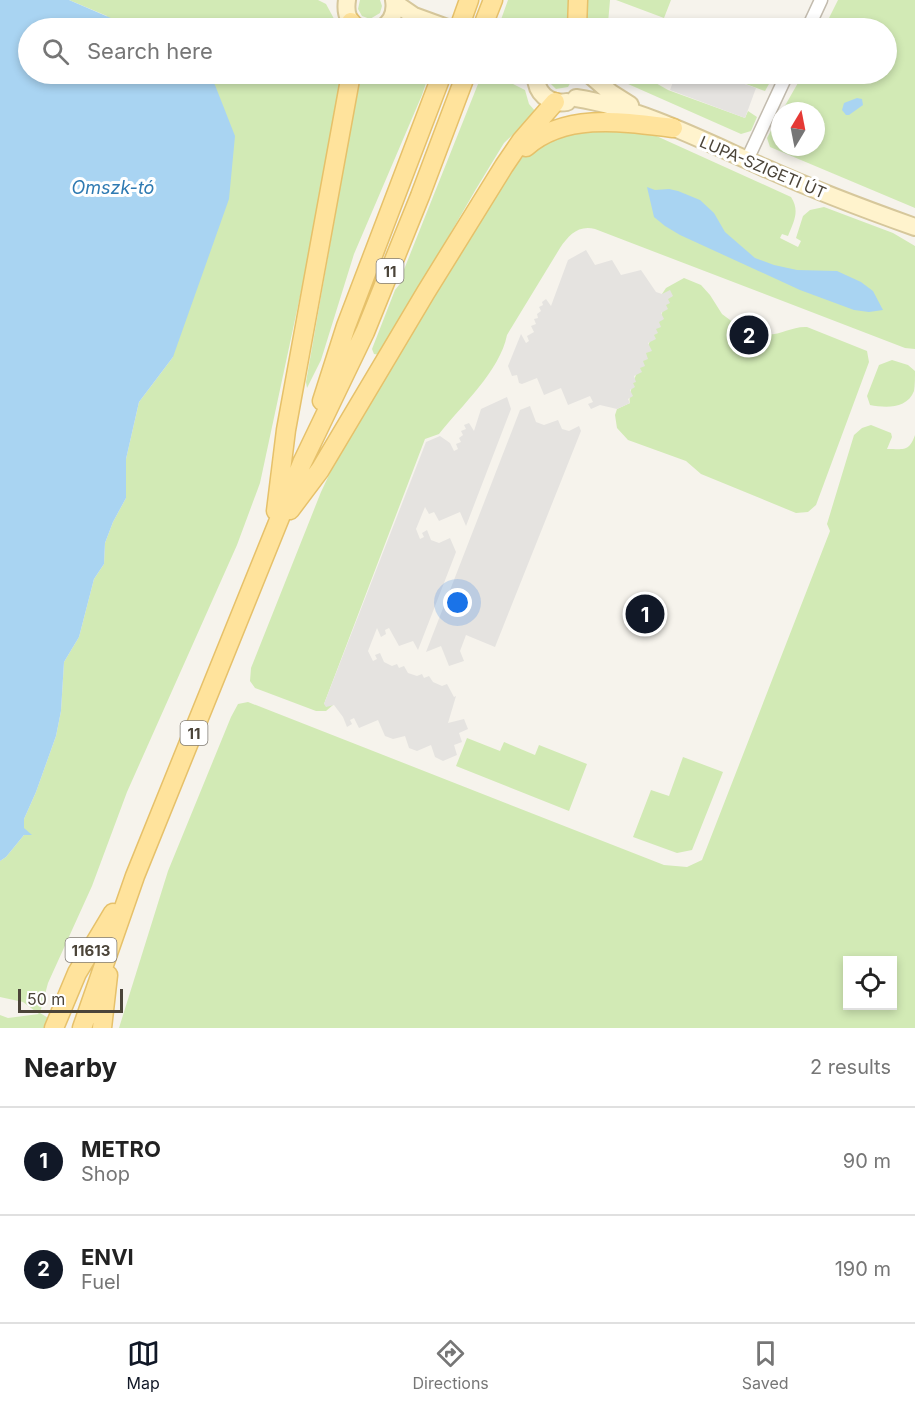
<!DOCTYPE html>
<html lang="en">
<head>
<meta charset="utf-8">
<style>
  body { margin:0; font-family:Inter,sans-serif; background:#f2f2f2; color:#222 }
  .controls { position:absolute; right:18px; bottom:18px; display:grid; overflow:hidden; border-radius:0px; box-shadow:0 3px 9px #0003 }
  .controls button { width:54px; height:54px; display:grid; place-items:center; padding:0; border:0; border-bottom:2px solid #e0e0e0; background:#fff; color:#222; font:30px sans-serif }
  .compass { position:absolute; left:771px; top:102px; width:54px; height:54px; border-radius:50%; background:#fff; box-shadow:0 3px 9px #0003; rotate:10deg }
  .scale { position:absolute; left:18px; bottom:15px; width:105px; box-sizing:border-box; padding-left:6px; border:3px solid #4b4439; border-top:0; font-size:16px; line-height:21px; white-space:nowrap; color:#4b4439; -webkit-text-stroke:4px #fff; paint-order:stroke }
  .you { position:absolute; left:458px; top:603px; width:21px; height:21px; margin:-15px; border:4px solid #fff; border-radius:50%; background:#1a73e8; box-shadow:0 0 0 9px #1a73e833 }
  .badge { display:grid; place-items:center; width:39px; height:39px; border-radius:50%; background:#111827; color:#fff; font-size:20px; font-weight:700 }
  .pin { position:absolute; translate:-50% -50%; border:3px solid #fff; box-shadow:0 2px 6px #0006 }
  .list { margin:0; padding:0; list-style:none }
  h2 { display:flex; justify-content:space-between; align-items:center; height:78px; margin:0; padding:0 24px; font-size:26px }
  h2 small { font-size:20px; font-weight:400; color:#767676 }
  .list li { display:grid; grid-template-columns:39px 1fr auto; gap:18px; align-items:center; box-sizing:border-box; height:108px; padding:0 24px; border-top:2px solid #e0e0e0 }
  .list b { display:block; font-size:22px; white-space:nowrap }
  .list p { margin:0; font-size:20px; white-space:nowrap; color:#767676 }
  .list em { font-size:20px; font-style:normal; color:#767676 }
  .icon { flex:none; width:33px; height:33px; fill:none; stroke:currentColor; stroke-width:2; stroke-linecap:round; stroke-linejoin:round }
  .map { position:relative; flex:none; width:915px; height:1028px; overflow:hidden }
  .search { position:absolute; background:#fff; box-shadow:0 3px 9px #0003; left:18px; right:18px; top:18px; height:66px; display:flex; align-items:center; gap:15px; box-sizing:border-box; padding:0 21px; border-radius:33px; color:#767676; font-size:22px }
  .sheet { height:294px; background:#fff }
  nav { display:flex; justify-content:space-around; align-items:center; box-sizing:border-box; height:84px; border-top:2px solid #e0e0e0; background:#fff; font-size:16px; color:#767676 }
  nav a { display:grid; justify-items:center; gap:3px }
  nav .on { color:#111827 }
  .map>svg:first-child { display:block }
  .green { fill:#d2eab5; fill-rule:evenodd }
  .parking { fill:#e5e3e0 }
  .water { fill:#a9d4f2 }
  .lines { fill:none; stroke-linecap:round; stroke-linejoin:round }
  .street-casing { stroke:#c2bbae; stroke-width:15 }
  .secondary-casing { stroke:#d6c79b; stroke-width:20 }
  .primary-casing { stroke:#e6c16a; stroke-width:21 }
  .street { stroke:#fff; stroke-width:12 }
  .secondary { stroke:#fff3cd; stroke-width:16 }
  .primary { stroke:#ffe39c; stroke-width:18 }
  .labels { text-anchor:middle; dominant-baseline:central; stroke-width:6; stroke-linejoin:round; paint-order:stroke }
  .shield { fill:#fff; stroke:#817c74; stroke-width:1.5 }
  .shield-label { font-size:15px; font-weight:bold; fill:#4b4439 }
  .street-label { font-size:16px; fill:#4b4439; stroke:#fff }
  .water-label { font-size:18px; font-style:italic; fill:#2e7ab2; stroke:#fff }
</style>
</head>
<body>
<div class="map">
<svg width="915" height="1028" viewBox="0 0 915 1028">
  <rect width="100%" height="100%" fill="#f6f3ec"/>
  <path class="green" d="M69,0H318L326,4L339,28H109L107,16Z
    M360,0H380L382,6L380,13L370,19L362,16L358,9Z
    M508,0H574L575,26L561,28H498Z
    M585,0H610L608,23L610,28H589L586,27L584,11Z
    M616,0H671L664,18Z
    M838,0H915V208L770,147L767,138L780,114V147H816V111H782L803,74H886V28H824Z
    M134,74H343L338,119L260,483L237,545L127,792L92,886L48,983L40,1013L50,1019L46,1028H0V1015L8,1018L39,1014L23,1002L0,997V861L6,857L24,835V819L36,792L56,736L61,711L64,662L79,637L94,579L104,564L105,543L113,522L126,498V459L139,402L173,357Z
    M360,74H429L422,95L354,254L321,360L307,388L306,382Z
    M482,74H506L505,80L525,90L529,104L536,112L504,143L476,189L380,355L374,354L372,349L395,290L403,280V272Z
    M549,74H572V80L568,87L556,89L550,83Z
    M611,74H640L668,90L745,118L748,111L757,117L751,131L741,134L619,80Z
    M719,74H769L774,75L765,91Z
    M592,126L652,134L791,197C800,211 794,221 788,236L782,234L780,238L798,247L801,241L796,238L803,216L810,210L824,207L893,233L915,246V349L905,348L595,229C578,225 569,235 560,248L507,335C500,371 461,406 439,434L425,439L324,704L333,705L326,711H316L255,688L250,681L251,668L321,492L336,460L474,228L515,164L537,145Z
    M684,278L701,285L710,295L722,314L738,326L740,335L755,341L763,334C778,337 791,326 807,327L867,351L869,362L816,505L808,512L796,513L701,474L686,461L628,440L617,428L615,415L617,409L630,403C625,389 662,319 667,299L672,296L662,294L666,288Z
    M892,360L908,365L915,371C915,377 915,385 914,391C907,409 886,408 870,405L867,396L879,365Z
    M871,425L891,433L892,437L887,449C904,449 909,452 915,435V1028H119L168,871L231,717L238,704L248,702L664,865L687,867L702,860L830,531L827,524L854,435L862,428ZM848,960H892V1006H848Z
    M467,738L500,751L504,742L535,755L539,745L587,764L569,811L456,766Z
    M683,757L723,772L692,850L677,853L633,837L651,790L669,796Z"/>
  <path class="parking" d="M676,74H716L756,88L745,118L670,90Z
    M586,250L595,265L612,260L621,275L641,270L656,292L662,294L670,290L673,296L668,299L670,303L666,305L668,309L661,313L664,319L659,322L661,327L656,329L658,333L654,335L656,339L648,343L652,351L646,353L648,359L643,361L645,366L640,368L642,372L634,376L636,382L633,383L635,387L630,390L633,396L628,399L630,403L617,409L600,405L591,409L588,404L593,402L590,396L568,405L561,388L544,395L537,378L522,384L519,383L517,375L512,376L508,366L521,334L526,343L529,341L527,336L534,332L531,326L536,324L534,319L538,318L537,314L541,311L539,307L543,305L542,302L546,299L551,306L568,260Z
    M507,397L511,409L466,526L460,512L439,521L434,512L429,514L425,507L416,529L420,539L424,537L422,533L427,530L431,540L439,543L450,538L456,552L418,650L413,641L399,646L389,628L385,630L386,634L381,637L377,628L368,651L373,661L377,659L375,655L380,653L384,662L392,666L397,664L399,668L404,666L408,673L417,676L422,674L424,678L429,676L433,682L442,686L447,684L454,697L456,696L448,723L464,719L468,729L459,733L462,742L454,745L457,755L443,761L435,757L431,745L417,751L409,748L405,736L393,739L385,736L378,720L359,728L354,718L350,720L352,724L347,727L343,717L334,705L326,707L324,704L426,442L440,436L450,443L454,451L458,449L456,444L461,442L459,438L463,435L461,431L466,429L464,425L469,423L474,431L481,409Z
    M530,406L536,422L544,425L558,420L562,429L569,431L579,426L581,431L495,647L466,635L460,651L464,661L449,666L441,646L426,652L520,410Z"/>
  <path class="water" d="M0,0H69L134,28H28V74H206L215,85L235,136L229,199L173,357L139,402L126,459V498L113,522L105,543L104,564L94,579L79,637L64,662L61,711L56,736L36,792L24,819V828L32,835H24L6,857L0,861Z
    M857,98L862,99L863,105L849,115H846L842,110L844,103Z
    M647,187L655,190L669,189L678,191L700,200L714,213L725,232L755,258L774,265L797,270L837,271L861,282L873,291L883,310L869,312L854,310L800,290L680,235L665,226L654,217Z"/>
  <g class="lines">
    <defs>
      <path id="street" d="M808,28L821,0
        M747,160L787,74"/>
      <path id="secondary" d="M347,0C345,13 348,22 359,28
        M395,3L414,16L447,28
        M385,27L406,28
        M382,28C392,22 396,12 394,0
        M536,74C535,93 549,105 567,102
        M589,74L611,93L630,105
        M576,98C640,108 706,142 765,168C814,190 864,209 915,227"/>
      <path id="primary" d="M351,22L352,28
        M459,28L469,0
        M482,28L493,0
        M577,28L578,0
        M526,147C566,112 625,122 673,128
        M322,401L346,326L442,74
        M290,510L320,470L426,292L504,166L521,141L555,102
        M276,511L286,430L351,74
        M54,1028L77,973L113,913
        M82,1028L135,876L302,463L365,332L420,196L466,74
        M102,1028L108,975"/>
    </defs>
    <use href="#street" class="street-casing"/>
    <use href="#secondary" class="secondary-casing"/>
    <use href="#primary" class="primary-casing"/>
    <use href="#street" class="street"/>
    <use href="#secondary" class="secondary"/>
    <use href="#primary" class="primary"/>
  </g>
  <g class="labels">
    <g class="shield">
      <rect x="376.5" y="259" width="27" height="24" rx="4.5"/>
      <rect x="180.5" y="721" width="27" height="24" rx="4.5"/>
      <rect x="65.5" y="938" width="51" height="24" rx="4.5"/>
    </g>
    <g class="shield-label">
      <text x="390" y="271">11</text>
      <text x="194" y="733">11</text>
      <text x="91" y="950">11613</text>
    </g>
    <g class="street-label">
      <text transform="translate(763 167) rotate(23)">LUPA-SZIGETI ÚT</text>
    </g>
    <g class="water-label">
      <text x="113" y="187">Omszk-tó</text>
    </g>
  </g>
</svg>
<div class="controls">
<button><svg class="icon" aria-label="locate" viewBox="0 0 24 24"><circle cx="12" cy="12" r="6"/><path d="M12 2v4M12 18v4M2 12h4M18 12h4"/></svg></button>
</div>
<svg class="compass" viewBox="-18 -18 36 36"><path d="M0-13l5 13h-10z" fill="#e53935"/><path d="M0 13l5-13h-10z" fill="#767676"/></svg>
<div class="scale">50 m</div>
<div class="you"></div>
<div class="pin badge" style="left:645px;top:614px">1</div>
<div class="pin badge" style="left:749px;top:335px">2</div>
<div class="search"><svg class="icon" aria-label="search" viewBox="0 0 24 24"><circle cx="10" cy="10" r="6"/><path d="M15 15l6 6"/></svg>Search here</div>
</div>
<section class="sheet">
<h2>Nearby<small>2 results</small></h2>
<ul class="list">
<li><span class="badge">1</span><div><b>METRO</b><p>Shop</p></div><em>90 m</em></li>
<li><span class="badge">2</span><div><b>ENVI</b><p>Fuel</p></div><em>190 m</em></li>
</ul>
</section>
<nav>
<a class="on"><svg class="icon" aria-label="map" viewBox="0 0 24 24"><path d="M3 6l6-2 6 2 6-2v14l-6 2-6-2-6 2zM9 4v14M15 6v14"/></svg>Map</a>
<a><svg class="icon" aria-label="directions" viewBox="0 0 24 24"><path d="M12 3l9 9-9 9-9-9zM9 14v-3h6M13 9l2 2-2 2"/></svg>Directions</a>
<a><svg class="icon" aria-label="saved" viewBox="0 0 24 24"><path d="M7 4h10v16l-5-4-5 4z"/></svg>Saved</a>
</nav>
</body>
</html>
